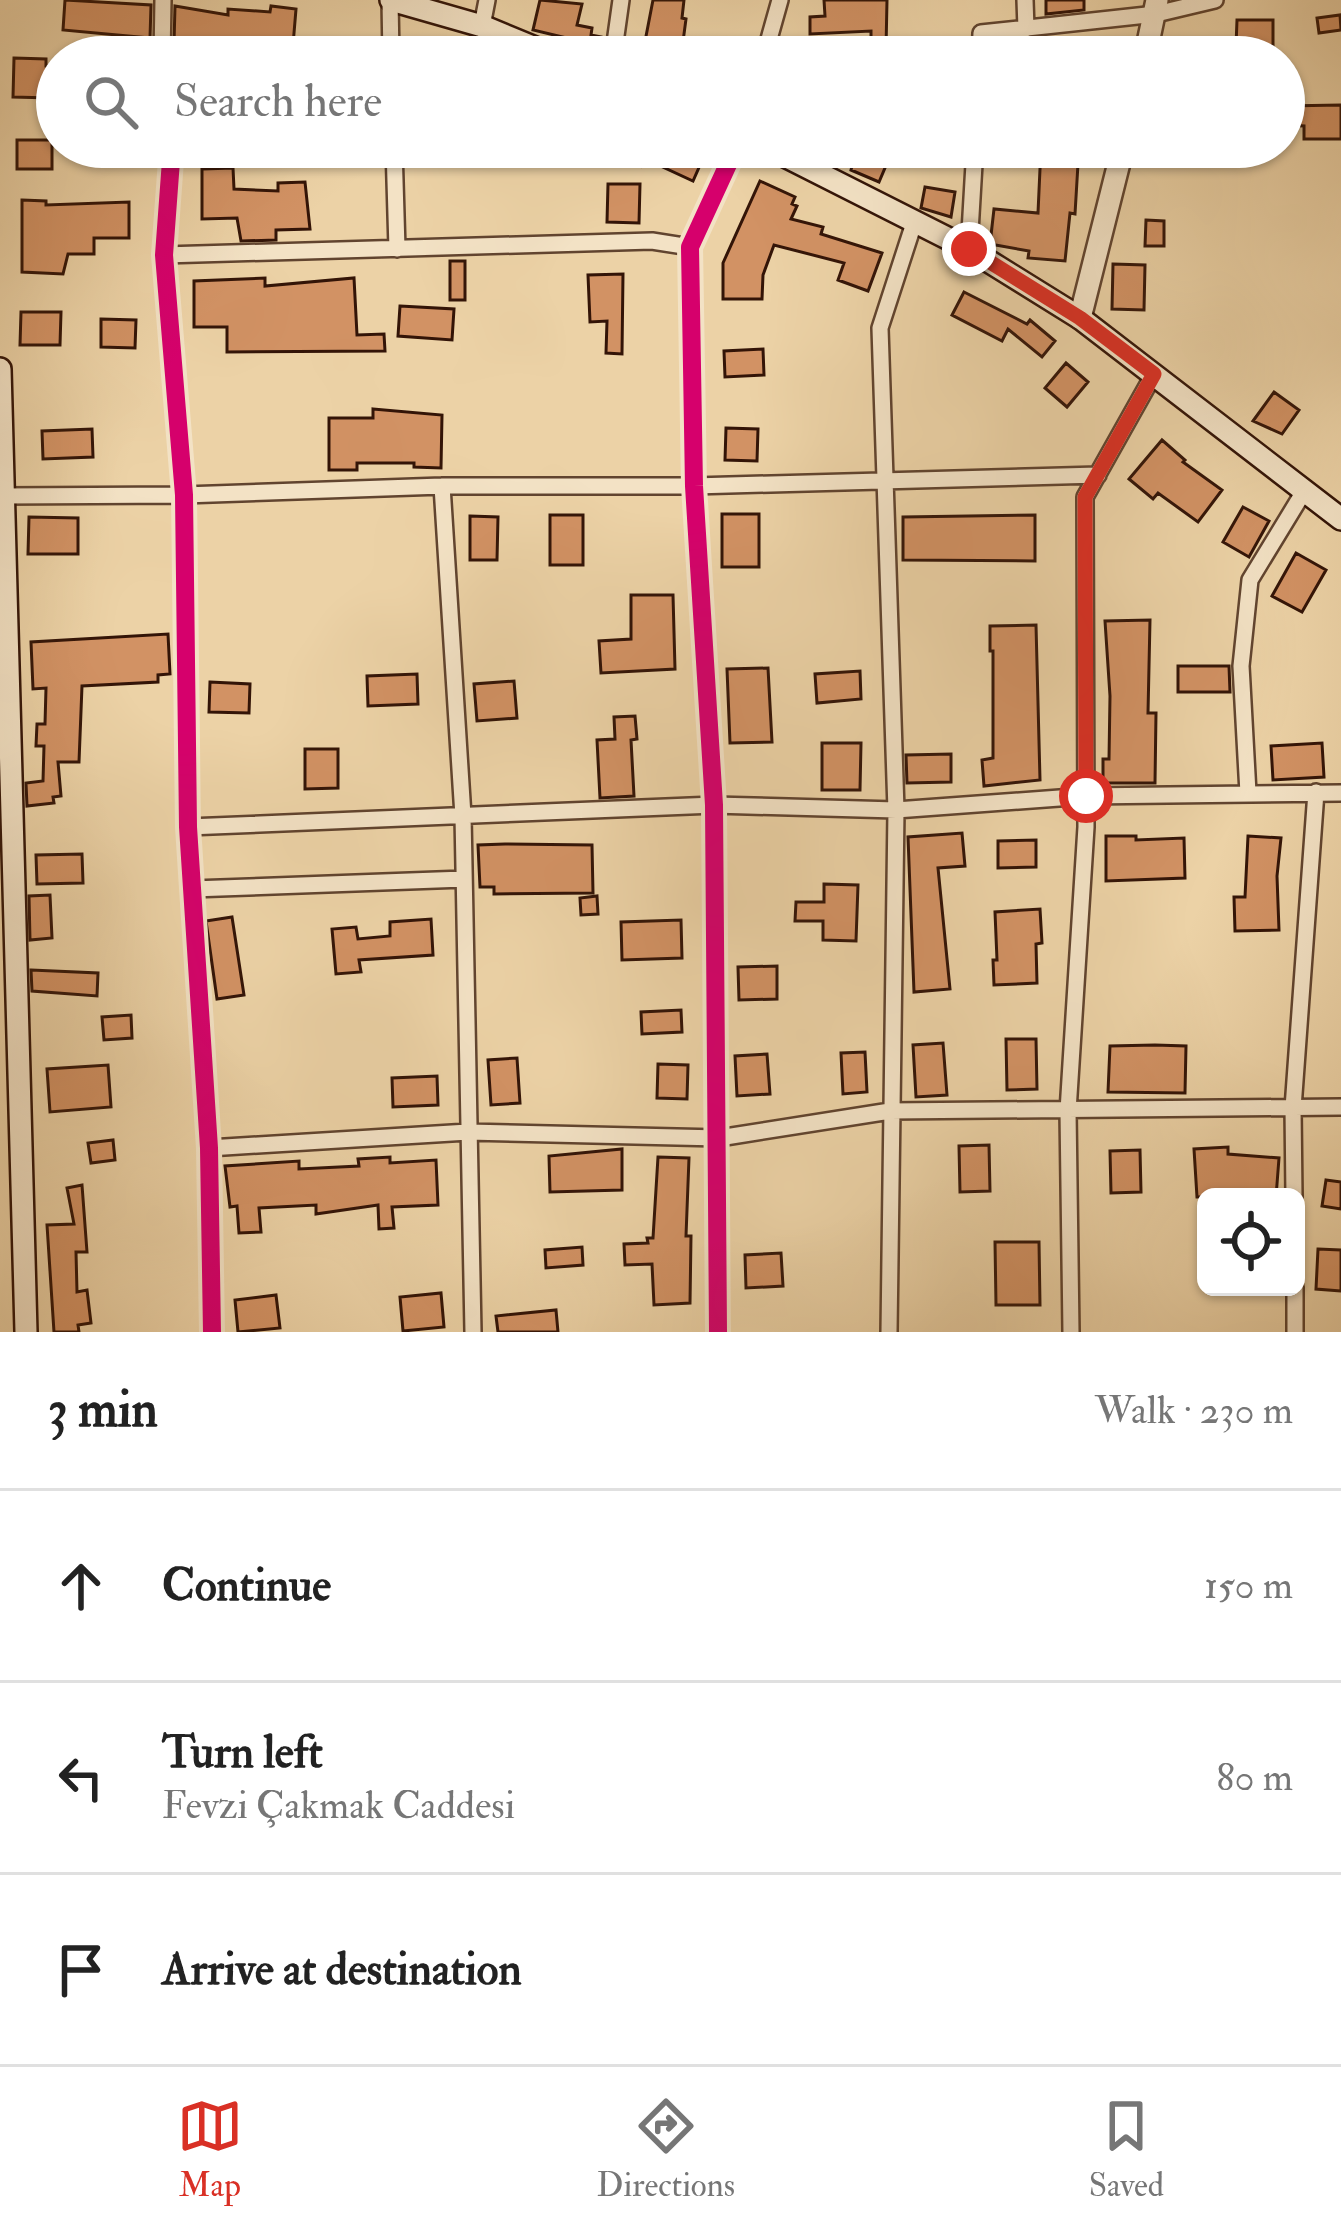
<!DOCTYPE html>
<html lang="en">
<head>
<meta charset="utf-8">
<style>
  body { margin:0; font-family:"IM FELL Double Pica",serif; background:#f6f6f6; color:#222 }
  .controls { position:absolute; right:36px; bottom:36px; display:grid; overflow:hidden; border-radius:18px; box-shadow:0 3px 9px #0004 }
  .controls button { width:108px; height:108px; display:grid; place-items:center; padding:0; border:0; border-bottom:3px solid #e0e0e0; background:#fff; color:#222; font:60px sans-serif }
  .stop { position:absolute; width:36px; height:36px; margin:-27px; border:9px solid #d93025; border-radius:50%; background:#fff }
  .stop.end { background:#d93025; border-color:#fff; box-shadow:0 3px 12px #0008 }
  .list { margin:0; padding:0; list-style:none }
  h2 { display:flex; justify-content:space-between; align-items:center; height:156px; margin:0; padding:0 48px; font-size:51px }
  h2 small { font-size:39px; font-weight:400; color:#767676 }
  .list li { display:grid; grid-template-columns:78px 1fr auto; gap:36px; align-items:center; box-sizing:border-box; height:192px; padding:0 48px; border-top:3px solid #e0e0e0 }
  .list b { display:block; font-size:45px; white-space:nowrap }
  .list p { margin:0; font-size:39px; white-space:nowrap; color:#767676 }
  .list em { font-size:39px; font-style:normal; color:#767676 }
  .icon { flex:none; width:66px; height:66px; fill:none; stroke:currentColor; stroke-width:2; stroke-linecap:round; stroke-linejoin:round }
  .map { position:relative; flex:none; width:1341px; height:1332px; overflow:hidden }
  .search { position:absolute; background:#fff; box-shadow:0 3px 9px #0004; left:36px; right:36px; top:36px; height:132px; display:flex; align-items:center; gap:30px; box-sizing:border-box; padding:0 42px; border-radius:66px; color:#767676; font-size:45px }
  .sheet { height:732px; background:#fff }
  nav { display:flex; justify-content:space-around; align-items:center; box-sizing:border-box; height:168px; border-top:3px solid #e0e0e0; background:#fff; font-size:33px; color:#767676 }
  nav a { display:grid; justify-items:center; gap:6px }
  nav .on { color:#d93025 }
  .map>svg:first-child { display:block }
  .building { fill:#d29264; stroke:#331407; stroke-width:3 }
  .lines { fill:none; stroke-linecap:round; stroke-linejoin:round }
  .minor-casing { stroke:#61442f; stroke-width:20 }
  .tertiary-casing { stroke:#61442f; stroke-width:26 }
  .secondary-casing { stroke:#331407; stroke-width:26 }
  .minor { stroke:#f3e2c5; stroke-width:15 }
  .tertiary { stroke:#f3e2c5; stroke-width:21 }
  .secondary { stroke:#f3e2c5; stroke-width:21 }
  .cycleway-casing { stroke:#f3e2c5; stroke-width:26 }
  .cycleway { stroke:#d6006c; stroke-width:18 }
  .route { stroke:#d93025; stroke-width:15 }
</style>
</head>
<body>
<div class="map">
<svg width="1341" height="1332" viewBox="0 0 1341 1332">
  <rect width="100%" height="100%" fill="#ecd2a6"/>
  <filter id="stains"><feTurbulence type="fractalNoise" baseFrequency=".00167" numOctaves="4"/><feColorMatrix values="0 0 0 0 .2 0 0 0 0 .09 0 0 0 0 .02 0 0 0 .5 -.17"/></filter>
  <radialGradient id="worn" r=".72"><stop offset=".6" stop-color="#630" stop-opacity="0"/><stop offset="1" stop-color="#630" stop-opacity=".3"/></radialGradient>
  <path class="building" d="M65,0L151,5L150,38L63,30Z
    M540,0L582,4L577,25L592,28L591,35L601,37L598,52L578,49L579,41L533,30Z
    M653,0H684L682,18L686,19L681,57H642Z
    M824,0H887L886,49L871,48V31L810,34V17L825,16Z
    M1046,0H1084V10L1046,14Z
    M175,6L228,15V9L270,12L271,6L296,9L292,57H265L266,52L218,49V45L174,43Z
    M1340,15L1341,30L1319,33L1317,18Z
    M1237,20H1273V46H1236Z
    M14,58L46,59V66H51V98L13,97Z
    M1341,105V139H1304V126L1284,125V106Z
    M17,140H52V169H17Z
    M102,147H136L134,166L101,164Z
    M596,147H708L693,181L641,157L640,166Z
    M867,147L890,156L879,182L851,170L852,166L807,148Z
    M1041,147H1079L1075,214L1070,213L1065,261L1028,258L1029,251L990,244L994,209L1038,213Z
    M233,168L234,189L278,191V183L305,182L310,229L276,230V240L241,241L237,218L202,219V169Z
    M760,181L795,197L792,204L797,206L791,219L823,227L821,234L882,253L868,291L838,280L844,263L774,245L763,275L762,299H723V263Z
    M608,184H640L639,223L607,222Z
    M925,187L955,192L951,217L921,208Z
    M22,200L46,201V205L129,202V238H94V254H68L63,274L22,272Z
    M1146,220L1164,221V246H1145Z
    M450,261H465V300H450Z
    M1113,264L1145,265L1144,310L1112,309Z
    M623,274L622,354L606,353L607,321L590,322L588,275Z
    M265,278V286L354,278L357,335L384,334L385,351L227,352V327H194V281Z
    M964,292L1027,324L1030,320L1055,341L1042,357L1008,329L1002,341L952,315Z
    M400,306L454,309L452,340L398,336Z
    M21,312H61L60,345H20Z
    M101,319L136,320L135,348L101,347Z
    M763,349L764,375L725,377L724,351Z
    M1066,363L1088,382L1067,407L1045,388Z
    M1274,392L1299,410L1282,434L1253,421Z
    M373,409L442,415L441,468L414,467V463H357V470H329V418H373Z
    M726,428L758,429L757,461L725,460Z
    M92,429L93,457L43,459L42,431Z
    M1162,440L1185,460L1183,462L1222,490L1198,522L1158,493L1153,499L1129,479Z
    M1243,507L1269,521L1249,557L1223,542Z
    M722,514H759V567H722Z
    M550,515H583V565H550Z
    M1035,515V561L903,560V517Z
    M470,516L498,517L497,560H470Z
    M29,517L78,518V554H28Z
    M1296,553L1326,570L1302,612L1272,596Z
    M631,595H673L675,669L601,673L599,641L631,639Z
    M1150,620L1148,713H1156L1155,783H1103V759H1109L1110,696L1105,621Z
    M1036,625L1040,780L984,786L982,760L993,758V651H990V626Z
    M168,634L170,674L158,675V682L82,686L79,762H58L61,796L53,797L54,803L27,806L26,783L43,781L44,746H36L37,724H45L46,688L33,689L31,642Z
    M1178,666H1229L1230,692H1178Z
    M768,668L772,742L730,743L727,669Z
    M860,671L861,699L817,703L815,674Z
    M417,674L418,704L368,706L367,676Z
    M514,681L517,718L477,721L474,684Z
    M210,682L250,684L249,713L209,712Z
    M635,716L637,739L631,740L634,796L600,798L597,740L615,739L614,717Z
    M822,743H861L860,790H822Z
    M1322,743L1324,777L1273,780L1271,746Z
    M305,749H338V788L305,789Z
    M951,754V782L907,783L906,755Z
    M962,833L965,866L938,868L950,989L914,992L908,837Z
    M1106,836H1136V840L1184,838L1185,878L1106,881Z
    M1248,836L1281,838L1277,876L1279,930L1235,931L1234,897H1245Z
    M1036,840V867L998,868V841Z
    M505,844L592,845L593,893L494,894V887H480L478,845Z
    M82,854L83,883L37,884L36,855Z
    M824,884L858,885L856,941L823,940V921H795L796,902H824Z
    M50,895L52,938L30,940L29,896Z
    M597,896L598,914L581,915L580,898Z
    M1040,909L1042,943L1036,944L1037,983L994,985L993,960H997L995,912Z
    M232,917L244,995L217,999L206,921Z
    M431,919L433,955L359,960L361,972L336,974L332,929L356,927L358,939L390,936V922Z
    M681,920L682,958L622,960L621,922Z
    M777,966V999L739,1000L738,967Z
    M31,970L98,973L97,996L32,991Z
    M681,1010L682,1032L642,1034L641,1012Z
    M131,1015L132,1038L104,1040L102,1017Z
    M1006,1039H1036L1037,1089L1007,1090Z
    M943,1043L947,1095L916,1097L913,1045Z
    M1155,1045L1186,1046L1185,1093L1108,1092L1110,1046Z
    M865,1052L867,1092L843,1094L841,1053Z
    M767,1054L770,1094L737,1096L735,1056Z
    M517,1058L520,1103L491,1105L488,1060Z
    M658,1064L688,1065L687,1099L657,1098Z
    M108,1065L111,1107L50,1112L47,1069Z
    M437,1076L438,1105L393,1107L392,1078Z
    M113,1140L115,1160L91,1163L88,1143Z
    M989,1145L990,1191L960,1192L959,1146Z
    M1228,1147V1154L1279,1158L1276,1197H1197L1194,1149Z
    M622,1149V1190L550,1192L549,1156Z
    M1140,1150L1141,1192L1111,1193L1110,1151Z
    M390,1157V1163L436,1160L438,1205L392,1207L394,1228L379,1229L378,1205L316,1214V1205L259,1208L261,1232L239,1233L237,1206L230,1207L225,1166L299,1161V1169L359,1166L358,1159Z
    M658,1157L689,1158L686,1236H691L690,1303L654,1305L652,1264L625,1265L624,1244L648,1243L647,1238H653Z
    M1326,1180L1341,1182V1209L1322,1206Z
    M82,1185L87,1252H76L77,1292L87,1290L91,1323L78,1325L79,1332H54L47,1225L74,1224L67,1188Z
    M995,1242H1039L1040,1305H996Z
    M582,1247L583,1265L546,1268L545,1250Z
    M1318,1249L1341,1250V1291L1316,1289Z
    M781,1253L783,1286L746,1288L745,1255Z
    M441,1293L444,1327L403,1331L400,1297Z
    M276,1295L280,1328L238,1332L235,1300Z
    M556,1310L558,1332H498L496,1316Z"/>
  <g class="lines">
    <defs>
      <path id="minor" d="M390,0L391,57
        M1025,0L1026,29
        M482,26L487,0
        M162,57L163,0
        M613,57L621,0
        M764,57L780,0
        M980,57L981,33L1156,14L1215,0
        M172,147L164,255L184,495L188,827L209,1148L212,1332
        M394,147L397,249
        M969,249L975,147
        M164,255L652,241L690,247
        M442,486L463,816L473,1332
        M2,496L184,495L442,486H694L1098,475
        M1248,793L1241,666L1250,580L1303,493
        M188,827L714,805L896,810L1086,796L1341,793
        M192,889L464,879
        M209,1148L468,1132L719,1138L890,1111L1341,1107
        M1294,1197L1293,1108L1316,792
        M1295,1287V1332
        M718,1332L714,805L694,486L690,247L736,147
        M889,1332L896,810L880,328L915,220
        M1071,1332L1068,1111L1086,827L1085,497L1154,374"/>
      <path id="tertiary" d="M1145,57L1157,0
        M1080,318L1123,147"/>
      <path id="secondary" d="M391,0L482,26L557,57
        M767,147L969,249L1080,318L1341,519
        M0,369L26,1332"/>
    </defs>
    <use href="#minor" class="minor-casing"/>
    <use href="#tertiary" class="tertiary-casing"/>
    <use href="#secondary" class="secondary-casing"/>
    <use href="#minor" class="minor"/>
    <use href="#tertiary" class="tertiary"/>
    <use href="#secondary" class="secondary"/>
    <defs>
      <path id="cycleway" d="M172,147L164,255L184,495L188,827L209,1148L212,1332
        M718,1332L714,805L694,486L690,247L736,147"/>
    </defs>
    <use href="#cycleway" class="cycleway-casing"/>
    <use href="#cycleway" class="cycleway"/>
  </g>
  <g class="lines">
    <path class="route" d="M969,249L1080,318L1154,374L1085,497L1086,796"/>
  </g>
  <rect width="100%" height="100%" filter="url(#stains)"/>
  <rect width="100%" height="100%" fill="url(#worn)"/>
</svg>
<div class="controls">
<button><svg class="icon" aria-label="locate" viewBox="0 0 24 24"><circle cx="12" cy="12" r="6"/><path d="M12 2v4M12 18v4M2 12h4M18 12h4"/></svg></button>
</div>
<div class="stop" style="left:1086px;top:796px"></div>
<div class="stop end" style="left:969px;top:249px"></div>
<div class="search"><svg class="icon" aria-label="search" viewBox="0 0 24 24"><circle cx="10" cy="10" r="6"/><path d="M15 15l6 6"/></svg>Search here</div>
</div>
<section class="sheet">
<h2>3 min<small>Walk · 230 m</small></h2>
<ul class="list">
<li><svg class="icon" aria-label="ahead" viewBox="0 0 24 24"><path d="M12 20V5M6 11l6-6 6 6"/></svg><div><b>Continue</b></div><em>150 m</em></li>
<li><svg class="icon" aria-label="left" viewBox="0 0 24 24"><path d="M17 20v-9H6M10 6l-5 5 5 5"/></svg><div><b>Turn left</b><p>Fevzi Çakmak Caddesi</p></div><em>80 m</em></li>
<li><svg class="icon" aria-label="arrive" viewBox="0 0 24 24"><path d="M6 21V4h12l-3 4 3 4H6"/></svg><div><b>Arrive at destination</b></div></li>
</ul>
</section>
<nav>
<a class="on"><svg class="icon" aria-label="map" viewBox="0 0 24 24"><path d="M3 6l6-2 6 2 6-2v14l-6 2-6-2-6 2zM9 4v14M15 6v14"/></svg>Map</a>
<a><svg class="icon" aria-label="directions" viewBox="0 0 24 24"><path d="M12 3l9 9-9 9-9-9zM9 14v-3h6M13 9l2 2-2 2"/></svg>Directions</a>
<a><svg class="icon" aria-label="saved" viewBox="0 0 24 24"><path d="M7 4h10v16l-5-4-5 4z"/></svg>Saved</a>
</nav>
</body>
</html>
